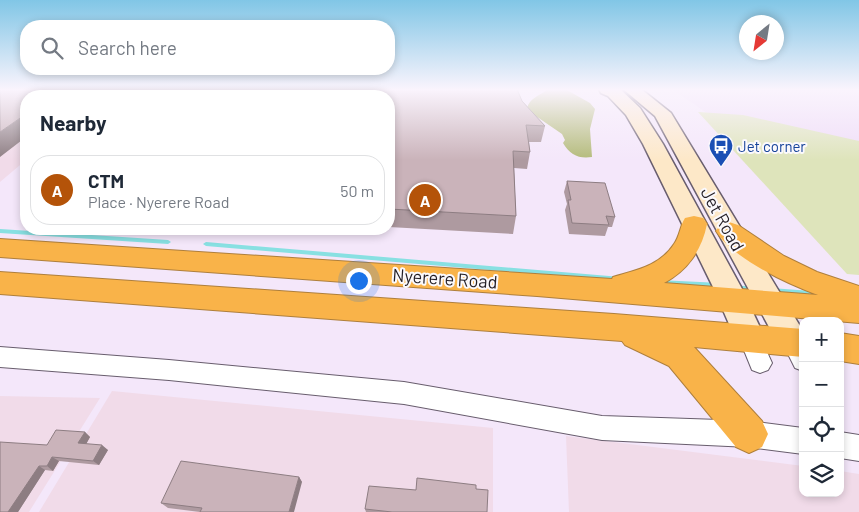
<!DOCTYPE html>
<html lang="en">
<head>
<meta charset="utf-8">
<style>
  body { margin:0; font-family:Barlow,sans-serif; background:#f6f6f7; color:#1f2937 }
  .controls { position:absolute; right:15px; bottom:15px; display:grid; overflow:hidden; border-radius:10px; box-shadow:0 2px 8px #0003 }
  .controls button { width:45px; height:45px; display:grid; place-items:center; padding:0; border:0; border-bottom:1px solid #e0e1e3; background:#fff; color:#1f2937; font:25px sans-serif }
  .compass { position:absolute; left:739px; top:15px; width:45px; height:45px; border-radius:50%; background:#fff; box-shadow:0 2px 8px #0003; rotate:210deg }
  .you { position:absolute; left:358px; top:280px; width:18px; height:18px; margin:-12px; border:4px solid #fff; border-radius:50%; background:#1a73e8; box-shadow:0 0 0 8px #1a73e833 }
  .badge { display:grid; place-items:center; width:32px; height:32px; border-radius:50%; background:#b45309; color:#fff; font-size:16px; font-weight:700 }
  .pin { position:absolute; translate:-50% -50%; border:2px solid #fff; box-shadow:0 1px 5px #0006 }
  .list { margin:0; padding:0; list-style:none }
  h2 { display:flex; justify-content:space-between; align-items:center; height:65px; margin:0; padding:0 20px; font-size:21px }
  h2 small { font-size:16px; font-weight:400; color:#747a83 }
  .list li { display:grid; grid-template-columns:32px 1fr auto; gap:15px; align-items:center; box-sizing:border-box; height:70px; margin:0 10px 10px; padding:0 10px; border:1px solid #e0e1e3; border-radius:20px }
  .list b { display:block; font-size:19px; white-space:nowrap }
  .list p { margin:0; font-size:16px; white-space:nowrap; color:#747a83 }
  .list em { font-size:16px; font-style:normal; color:#747a83 }
  .icon { flex:none; width:28px; height:28px; fill:none; stroke:currentColor; stroke-width:2; stroke-linecap:round; stroke-linejoin:round }
  .map { position:relative; flex:none; width:859px; height:512px; overflow:hidden }
  .search { position:absolute; background:#fff; box-shadow:0 2px 8px #0003; left:20px; top:20px; width:375px; height:55px; display:flex; align-items:center; gap:12px; box-sizing:border-box; padding:0 18px; border-radius:20px; color:#747a83; font-size:19px }
  .panel { position:absolute; background:#fff; box-shadow:0 2px 8px #0003; left:20px; top:90px; width:375px; height:145px; border-radius:20px }
  .map>svg:first-child { display:block }
  .built { fill:#efddf7 }
  .industrial { fill:#f1dbe9 }
  .green { fill:#dee4bb }
  .forest { fill:#b4bb7b }
  .lines { fill:none; stroke-linecap:round; stroke-linejoin:round }
  .stream { fill:#88e0e2; fill-rule:evenodd }
  .street-casing { stroke:#685d6d; stroke-width:2 }
  .secondary-casing { stroke:#685d6d; stroke-width:3 }
  .highway-casing { stroke:#ae7f3d; stroke-width:2 }
  .street { fill:#fff; fill-rule:evenodd }
  .secondary { fill:#fde8c8; fill-rule:evenodd }
  .highway { fill:#f9b349; fill-rule:evenodd }
  .wall { fill:#ae9aa0 }
  .shaded-wall { fill:#8d7d82 }
  .building { fill:#cab3ba; stroke:#8d7d82 }
  .labels { text-anchor:middle; dominant-baseline:central; stroke-width:4; stroke-linejoin:round; paint-order:stroke }
  .far-transit-label { font-size:15px; fill:#164399; stroke:#fbf9fc; text-anchor:start }
  .street-label { font-size:18px; fill:#241f26; stroke:#fbf9fc }
</style>
</head>
<body>
<div class="map">
<svg width="859" height="512" viewBox="0 0 859 512">
  <rect width="100%" height="100%" fill="#f4e7fa"/>
  <path class="built" d="M672,89H859V263L834,260L740,136Z"/>
  <path class="industrial" d="M0,89H113L103,96H26V160L0,182Z
    M112,391L493,428V512H39Z
    M0,396L100,398L29,512H0Z
    M566,436L803,466V493H840V471L859,474V512H569Z"/>
  <path class="green" d="M698,112L743,115L859,141V275L847,274Z"/>
  <path class="forest" d="M548,89H565L590,103L595,109L590,129L592,157C579,159 570,155 563,143L565,140L562,134L527,110C528,98 540,96 548,89Z"/>
  <g class="lines">
    <path class="stream" d="M0,229L168,240L171,242L168,244L0,233Z
      M206,242L621,277H623L624,279L623,281H621L206,246L203,244Z
      M656,280H658L721,283L723,284L724,286L723,288L721,289L658,284H656L655,282Z
      M733,285L756,287L758,288L759,290L758,292L756,293L733,291L731,290L730,288L731,286Z
      M771,288L825,292L827,293L828,295L827,297L825,298L771,294L769,293L768,291L769,289Z"/>
    <defs>
      <path id="street" d="M750,329L758,332L772,363L768,370L760,373L752,370L739,338L742,332Z
        M793,333L801,335L803,339V371L795,368L782,342L785,335Z
        M0,347L169,360L404,382L602,416L749,421L803,428V454L749,447L602,440L404,404L169,380L0,367Z
        M840,432L859,435V461L840,458Z"/>
      <path id="secondary" d="M599,89H620L640,108L663,144L741,287L765,338L761,347L750,351L739,347L713,287L643,144L626,115L608,96L601,93Z
        M623,89H641L671,113L803,331V352L793,355L782,351L655,116Z"/>
      <path id="highway" d="M694,216L703,218L707,224C702,250 687,271 664,283L818,295C788,284 733,259 716,231L720,225L729,222L738,225L784,256L817,272L859,286V323L537,296L0,257V239L612,279L613,277C636,270 660,266 674,244C680,236 680,226 685,218Z
        M0,272L614,314L803,329V357L694,347L762,421L768,434L762,447L749,453L736,447L669,366L625,345L622,341L0,294Z
        M840,333L859,336V364L840,361Z"/>
    </defs>
    <use href="#street" class="street-casing"/>
    <use href="#secondary" class="secondary-casing"/>
    <use href="#highway" class="highway-casing"/>
    <use href="#street" class="street"/>
    <use href="#secondary" class="secondary"/>
    <use href="#highway" class="highway"/>
  </g>
  <path class="wall" d="M155,89H517L522,101L545,126L541,142H529L530,152L527,169L514,168L516,216L513,234L389,227V96H150L149,94Z
    M567,181L615,217L612,227H608L605,236L569,234L565,210L567,204L564,192Z
    M85,432L90,437L86,444L108,450L99,465L59,461L53,471L45,470L18,512H0L47,445Z
    M299,477L302,482L200,512L168,508L161,503Z
    M476,489L487,512H366L365,509L416,490Z"/>
  <path class="shaded-wall" d="M51,89H80L69,96H39Z
    M26,114V137L0,157V132Z
    M85,432L90,437L84,448L78,443Z
    M102,445L108,450L99,465L93,461Z
    M52,457L59,461L53,471L47,466Z
    M39,466L45,470L18,512H8Z
    M299,477L302,482L294,512H289Z"/>
  <path class="building" d="M0,89H51L39,96H26V114L0,132Z
    M155,89H517L522,101L545,126L526,125L530,152L513,151L516,216L389,209V96H156L158,94H149Z
    M567,181L605,183L615,217L606,216L609,225L572,223L568,200H571Z
    M56,430L85,432L78,443L102,445L93,461L52,457L47,466H39L8,512H0V442L47,445Z
    M181,461L299,477L289,512H200L202,508L161,503Z
    M417,478L476,485V489L488,490L487,512H392L365,509L369,486L416,490Z"/>
  <linearGradient id="sky" x2="0" y2="1"><stop stop-color="#81c6e6"/><stop offset="0.56" stop-color="#faf4fd"/><stop offset="1" stop-color="#faf4fd" stop-opacity="0"/></linearGradient>
  <rect width="859" height="160" fill="url(#sky)"/>
  <defs>
    <symbol id="bus-pin" viewBox="-11 -11 22 30"><path d="M0 17L-7.5 6A9.5 9.5 0 1 1 7.5 6Z" fill="#1a4fb4" stroke="#fbf9fc"/><path d="M-5-6H5V4H4V6H2V4H-2V6H-4V4H-5ZM-3.5-4V0h7V-4ZM-3.5 1.2v1.5H-2V1.2ZM2 1.2v1.5H3.5V1.2Z" fill="#fff"/></symbol>
  </defs>
  <g fill-rule="evenodd">
    <use href="#bus-pin" x="707" y="132" width="28" height="38"/>
  </g>
  <g class="labels">
    <g class="far-transit-label">
      <text x="738" y="146">Jet corner</text>
    </g>
    <g class="street-label">
      <text transform="translate(723 219) rotate(61)">Jet Road</text>
      <text transform="translate(445 278) rotate(4)">Nyerere Road</text>
    </g>
  </g>
</svg>
<div class="controls">
<button>+</button>
<button>−</button>
<button><svg class="icon" aria-label="locate" viewBox="0 0 24 24"><circle cx="12" cy="12" r="6"/><path d="M12 2v4M12 18v4M2 12h4M18 12h4"/></svg></button>
<button><svg class="icon" aria-label="layers" viewBox="0 0 24 24"><path d="M12 4l9 5-9 5-9-5zM3 14l9 5 9-5"/></svg></button>
</div>
<svg class="compass" viewBox="-18 -18 36 36"><path d="M0-13l5 13h-10z" fill="#e53935"/><path d="M0 13l5-13h-10z" fill="#747a83"/></svg>
<div class="you"></div>
<div class="pin badge" style="left:425px;top:200px">A</div>
<div class="search"><svg class="icon" aria-label="search" viewBox="0 0 24 24"><circle cx="10" cy="10" r="6"/><path d="M15 15l6 6"/></svg>Search here</div>
<section class="panel">
<h2>Nearby<small></small></h2>
<ul class="list">
<li><span class="badge">A</span><div><b>CTM</b><p>Place · Nyerere Road</p></div><em>50 m</em></li>
</ul>
</section>
</div>
</body>
</html>
